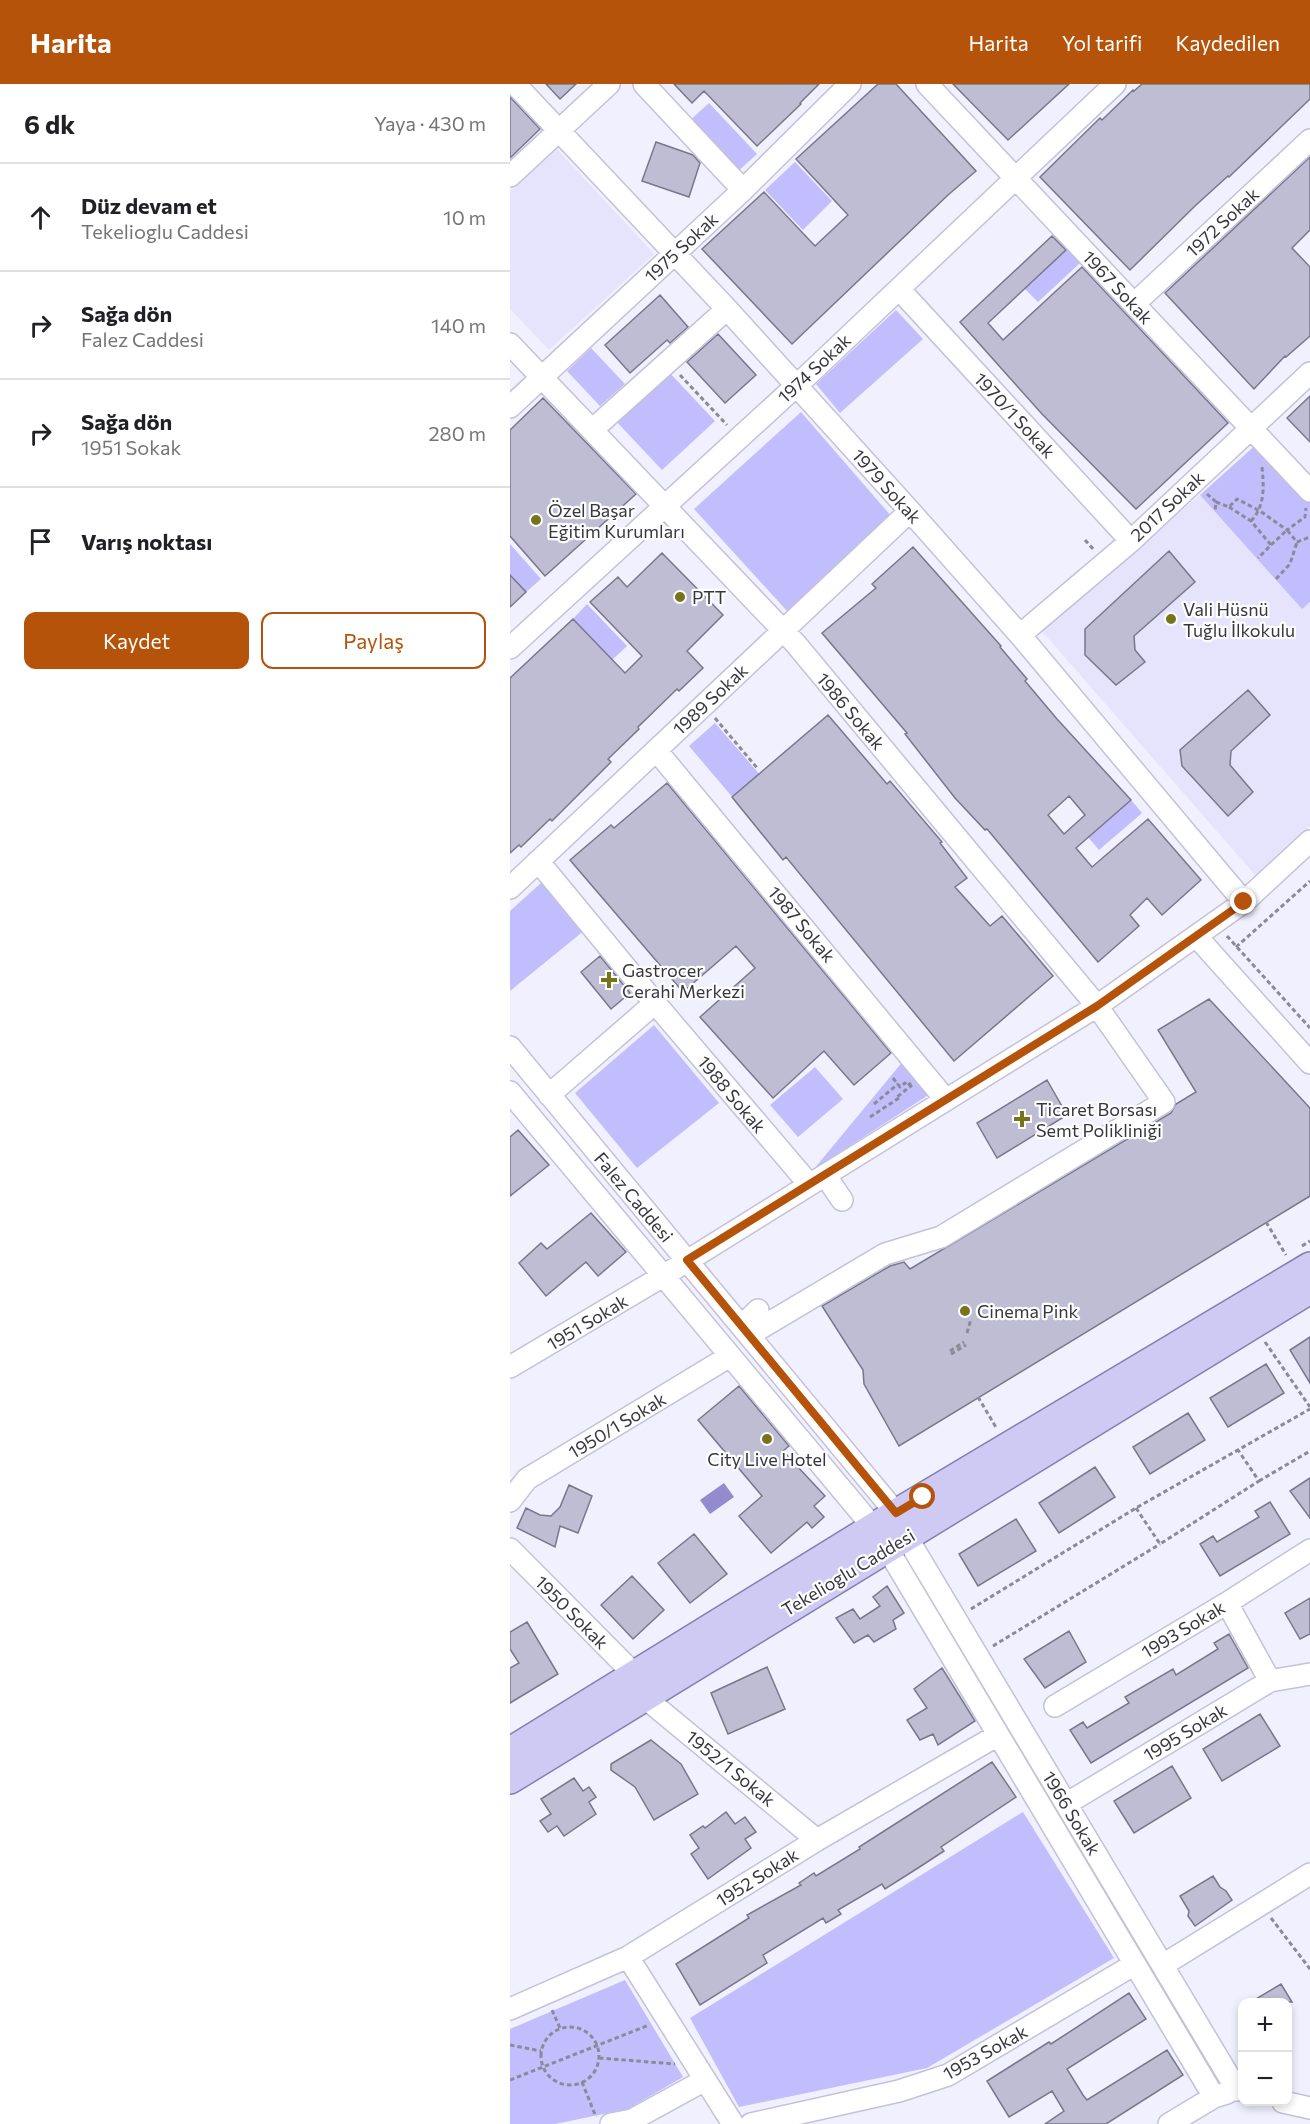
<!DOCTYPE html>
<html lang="tr">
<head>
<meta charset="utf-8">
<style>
  body { margin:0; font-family:Commissioner,sans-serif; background:#f6f6f6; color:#202124 }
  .controls { position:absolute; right:18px; bottom:18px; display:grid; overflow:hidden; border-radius:12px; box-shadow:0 3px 9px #0003 }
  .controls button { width:54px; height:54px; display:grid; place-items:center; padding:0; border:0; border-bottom:2px solid #e0e0e0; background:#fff; color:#202124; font:30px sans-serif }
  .stop { position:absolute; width:18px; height:18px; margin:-14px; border:4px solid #b45309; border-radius:50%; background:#fff }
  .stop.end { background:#b45309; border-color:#fff; box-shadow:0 2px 6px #0008 }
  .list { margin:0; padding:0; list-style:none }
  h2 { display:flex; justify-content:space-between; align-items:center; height:78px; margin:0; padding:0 24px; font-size:26px }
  h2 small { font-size:20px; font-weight:400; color:#757577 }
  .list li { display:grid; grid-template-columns:39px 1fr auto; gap:18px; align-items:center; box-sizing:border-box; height:108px; padding:0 24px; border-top:2px solid #e0e0e0 }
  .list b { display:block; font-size:22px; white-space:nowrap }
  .list p { margin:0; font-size:20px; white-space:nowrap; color:#757577 }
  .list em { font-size:20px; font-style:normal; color:#757577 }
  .actions { display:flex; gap:12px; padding:18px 24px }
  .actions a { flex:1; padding:14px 0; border:2px solid #b45309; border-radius:12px; text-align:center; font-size:21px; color:#b45309 }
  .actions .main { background:#b45309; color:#fff }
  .icon { flex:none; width:33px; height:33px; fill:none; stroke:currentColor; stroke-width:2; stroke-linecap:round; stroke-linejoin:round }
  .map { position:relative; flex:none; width:800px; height:2040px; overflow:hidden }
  header { display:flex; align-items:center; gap:36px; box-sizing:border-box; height:84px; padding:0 30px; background:#b45309; color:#fff }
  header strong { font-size:28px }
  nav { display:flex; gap:33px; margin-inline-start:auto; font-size:21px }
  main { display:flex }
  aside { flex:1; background:#fff }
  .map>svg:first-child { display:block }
  .built { fill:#e5e4fc }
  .green { fill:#c2bdfd }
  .water { fill:#928bcd }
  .building { fill:#bebdd4; stroke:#78778c; stroke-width:1.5; fill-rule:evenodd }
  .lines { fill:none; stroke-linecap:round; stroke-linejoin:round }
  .minor-casing { stroke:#c3c2d9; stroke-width:24 }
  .major-casing { stroke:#847fb0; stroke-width:30 }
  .path { stroke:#8b8b96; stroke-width:3; stroke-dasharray:4.5 3; stroke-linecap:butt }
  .minor { stroke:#fff; stroke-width:21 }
  .major { stroke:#cecaf4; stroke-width:27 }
  .route { stroke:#b45309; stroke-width:8 }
  .poi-dot { fill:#767419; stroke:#fefefe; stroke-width:2 }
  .labels { text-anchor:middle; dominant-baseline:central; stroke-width:4.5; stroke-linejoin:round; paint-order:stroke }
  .street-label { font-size:18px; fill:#37363f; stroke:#fefefe }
  .poi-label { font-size:18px; fill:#37363f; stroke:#fefefe; text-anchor:start }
</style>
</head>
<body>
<header>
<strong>Harita</strong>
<nav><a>Harita</a><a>Yol tarifi</a><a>Kaydedilen</a></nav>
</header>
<main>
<aside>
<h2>6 dk<small>Yaya · 430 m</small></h2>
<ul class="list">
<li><svg class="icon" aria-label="ahead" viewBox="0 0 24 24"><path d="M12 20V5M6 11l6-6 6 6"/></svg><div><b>Düz devam et</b><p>Tekelioglu Caddesi</p></div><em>10 m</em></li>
<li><svg class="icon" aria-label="right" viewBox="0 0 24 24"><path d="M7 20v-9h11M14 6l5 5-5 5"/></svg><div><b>Sağa dön</b><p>Falez Caddesi</p></div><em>140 m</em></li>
<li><svg class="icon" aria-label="right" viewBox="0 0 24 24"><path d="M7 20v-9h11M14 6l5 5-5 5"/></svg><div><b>Sağa dön</b><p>1951 Sokak</p></div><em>280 m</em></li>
<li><svg class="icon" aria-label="arrive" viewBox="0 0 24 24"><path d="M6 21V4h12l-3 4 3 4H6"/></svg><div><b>Varış noktası</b></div></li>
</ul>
<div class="actions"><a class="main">Kaydet</a><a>Paylaş</a></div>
</aside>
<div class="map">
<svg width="800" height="2040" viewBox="0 0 800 2040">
  <rect width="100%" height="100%" fill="#f0f0fe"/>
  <path class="built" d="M46,64L144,170L39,266L0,225V107Z
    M690,411L792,525L800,518V742L746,792L530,545Z"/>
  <path class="green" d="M199,19L247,70L225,90L177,39Z
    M285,78L322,117L293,146L255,106Z
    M557,165L570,179L528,218L515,205Z
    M386,226L413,255L330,329L306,300Z
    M81,264L115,300L90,322L57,287Z
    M158,287L205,337L152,386L105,336Z
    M291,328L382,433L278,528L184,425Z
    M749,358L800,414V518L792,525L690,411Z
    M0,460L31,495L16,508L0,491Z
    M77,520L117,562L102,576L63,535Z
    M205,639L251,692L224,715L179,662Z
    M621,716L632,729L589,766L578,753Z
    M41,790L81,841L0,907V827Z
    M144,941L209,1019L127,1084L65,1009Z
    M394,976L420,1010L304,1085Z
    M305,983L333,1015L288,1053L260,1021Z
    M513,1728L604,1874L417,1984L229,2023L180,1934Z
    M115,1896L173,1993L118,2025L45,2040H0V1945Z"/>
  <path class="water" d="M214,1399L224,1413L200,1430L190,1416Z"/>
  <path class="building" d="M36,0H66L50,15Z
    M164,0H309L290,19L291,20L247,62L194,7L182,19Z
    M368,0H386L466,87L438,111L282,260L192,165L254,108L305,162L321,147L338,131L286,75Z
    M443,0H559L498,56Z
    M632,0H800V15L719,93L718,92L685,122L620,186L530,93L590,34L592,36L623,6L624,7Z
    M0,13L30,45L0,74Z
    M146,58L183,71L190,79L179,113L132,97Z
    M800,73V146L782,164L800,183V252L776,273L775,272L744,305L655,209Z
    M542,152L556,166L478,239L493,256L572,183L718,339L626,425L532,330L450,238Z
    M150,211L178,243L160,259L157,256L120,289L95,261Z
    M208,250L246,291L215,319L177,278Z
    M800,312V358L777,334Z
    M33,314L126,410L35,492L0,452V346Z
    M403,463L491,562L490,563L517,595L515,597L547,635L621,716L566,764L582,783L638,735L691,796L652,831L637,814L620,831L629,842L588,878L477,745L475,746L445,714L395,650L397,649L312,549L366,504L362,500ZM559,712L575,731L554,750L538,731Z
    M659,467L685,498L624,552L625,566L635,578L606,601L575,571V545Z
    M152,469L213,531L177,567L193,584L169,607L167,605L128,643L129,645L98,675L101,678L42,737L40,735L11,763L9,761L0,769V594L63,535L115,589L132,572L80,518L108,493L117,503Z
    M0,491L16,508L0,523Z
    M738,606L760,631L721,667L720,681L743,708L718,732L672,682L670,666Z
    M318,631L377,700L380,697L432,758L430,759L457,794L445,803L480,842L492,832L543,892L444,977L276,773L273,776L222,713Z
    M157,699L381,969L344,1001L314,967L263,1014L190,933L245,884L226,862L173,908L60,776L101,741L104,744Z
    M90,872L120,909L101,925L71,888Z
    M699,915L800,1024V1112L389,1362L354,1300L353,1286L312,1222L380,1182L394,1178L400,1185L661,1029L666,1020L686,1008L648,946Z
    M537,996L557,1031L487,1074L467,1039Z
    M8,1046L39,1081L0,1112V1053Z
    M81,1129L116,1168L88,1192L76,1178L36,1212L9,1179L31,1159L37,1165Z
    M800,1253V1299L780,1266Z
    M756,1280L774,1309L718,1343L700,1314Z
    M229,1302L279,1362L273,1367L315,1412L304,1422L314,1433L302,1444L297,1438L261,1469L229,1432L252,1412L188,1336Z
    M678,1329L695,1356L640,1390L623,1363Z
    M585,1383L605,1413L549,1449L529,1419Z
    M800,1394V1434L780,1407Z
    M59,1401L82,1412L68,1449L50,1442L45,1463L7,1444L16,1424L30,1431L41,1432L50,1423Z
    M760,1418L780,1450L710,1492L690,1460L703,1452L707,1458L749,1433L745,1427Z
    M506,1435L526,1467L468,1502L449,1470Z
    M184,1450L217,1490L180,1519L148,1479Z
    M122,1492L154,1526L123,1555L91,1521Z
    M377,1502L394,1529L383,1536L386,1545L364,1558L358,1551L344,1559L326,1534L343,1525L350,1535L370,1522L363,1513Z
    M800,1514V1550L790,1555L775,1529Z
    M17,1538L48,1590L0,1619V1584L9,1579L0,1565V1548Z
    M559,1547L576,1578L535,1604L514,1575Z
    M719,1550L738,1584L581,1679L560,1646L573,1638L577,1644L619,1619L615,1613L663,1585L666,1591L708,1565L704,1559Z
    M257,1583L275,1625L218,1650L201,1609Z
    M432,1584L465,1637L428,1661L423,1650L410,1656L397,1636L417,1624L404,1605Z
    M750,1630L770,1662L712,1697L693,1665Z
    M141,1656L171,1680L188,1710L144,1736L125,1703L101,1686V1680Z
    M482,1678L506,1713L431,1763L434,1767L408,1784L375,1805L372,1800L328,1826L331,1830L316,1839L313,1834L253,1871L257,1879L190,1921L166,1880L239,1834L237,1831L291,1801L289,1799L304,1789L306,1792L350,1765L349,1763L382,1742Z
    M662,1682L681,1714L624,1749L604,1717Z
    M64,1694L73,1707L79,1703L86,1713L79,1718L86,1730L54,1752L47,1742L38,1748L30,1737L41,1730L31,1715Z
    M216,1728L225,1740L235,1733L246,1748L235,1755L241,1764L198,1795L181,1770L189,1764L180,1751L193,1742L195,1744Z
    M703,1792L710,1803L716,1807L722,1816L685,1842L678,1832L679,1827L670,1812Z
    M771,1900L782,1918H741Z
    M619,1909L636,1935L557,1985L573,2011L577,2016L657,1966L673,1991L596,2040H535L554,2027L542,2007L499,2033L477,1997L539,1958L541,1960Z"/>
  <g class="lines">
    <defs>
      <path id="minor" d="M5,0L217,225L400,427L510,551L734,818
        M134,0L233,106
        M417,0L800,407
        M0,92L99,0
        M389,205L621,457
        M624,220L800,56
        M0,260L285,559L587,922L654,1018L431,1153L375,1170L239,1251
        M0,323L233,106L340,0
        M82,346L217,225
        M510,551L621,457L800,289
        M0,564L298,291L605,0
        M146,666L436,1016
        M28,777L145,919L299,1100
        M0,804L400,427
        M687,853L800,979
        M0,963L386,1429
        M0,1008L363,1443
        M39,1011L145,919
        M315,1091L332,1116
        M232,1242L248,1226
        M0,1283L153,1192L587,922L734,818L800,757
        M0,1417L17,1395L220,1272
        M396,1452L727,2006
        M377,1464L704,2013
        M0,1465L125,1591
        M717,1519L760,1597
        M134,1613L307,1756
        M545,1622L717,1519L800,1466
        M556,1720L760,1597L800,1590
        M118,1873L223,2040
        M653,1881L800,1790
        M0,1925L118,1873L307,1756L488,1651
        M773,2018L800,2024
        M101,2040L122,2036L195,1996
        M241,2040L389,2007L438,1991L625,1880
        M659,2040L704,2013L717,2009"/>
      <path id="major" d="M0,1667L386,1429L800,1182
        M0,1696L800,1206"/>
    </defs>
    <use href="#minor" class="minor-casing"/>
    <use href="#major" class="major-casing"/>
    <path class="path" d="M170,291L217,341
      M697,410L706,418L705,428
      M706,418L719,423L727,415L750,427L777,446L795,433L796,424
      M719,423L741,437L761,461L748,474
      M741,437C755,422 754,403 752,383
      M575,456L585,467
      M761,461L777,446L787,458L800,453
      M766,495L780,480L787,458
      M205,634L248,685
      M717,852L800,944
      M726,863L800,797
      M383,994L390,1003L395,999L397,1002L401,999
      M364,1020L388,1000
      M360,1033L389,1014L387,1013L402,1001
      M756,1138L776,1171
      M792,1162L800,1157
      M457,1249L461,1235
      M755,1258L800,1323
      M440,1267L454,1258
      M441,1270L456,1261
      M468,1313L487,1345
      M749,1397L800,1367
      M626,1424L650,1460L749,1397L728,1366
      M461,1525L626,1424L800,1325
      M483,1562L650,1460
      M761,1834L800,1885
      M42,1926L50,1944
      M31 1972a29 29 0 1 1 58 0a29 29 0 1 1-58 0Z
      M0,1961L31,1967
      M89,1974L165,1980
      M0,1996L139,1941
      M72,1998L86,2033"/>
    <use href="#minor" class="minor"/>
    <use href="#major" class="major"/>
  </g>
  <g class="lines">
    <path class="route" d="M413,1413L386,1429L177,1176L587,922L734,818"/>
  </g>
  <g class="poi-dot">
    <circle cx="26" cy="436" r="6"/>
    <circle cx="170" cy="513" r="6"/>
    <circle cx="661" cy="535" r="6"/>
    <path d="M96 887h6v6h6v6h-6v6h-6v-6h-6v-6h6z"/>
    <path d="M509 1026h6v6h6v6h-6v6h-6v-6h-6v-6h6z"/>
    <circle cx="455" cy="1227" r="6"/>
    <circle cx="257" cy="1355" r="6"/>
  </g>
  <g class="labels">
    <g class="street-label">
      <text transform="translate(712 138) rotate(-43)">1972 Sokak</text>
      <text transform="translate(171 163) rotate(-43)">1975 Sokak</text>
      <text transform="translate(608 203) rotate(47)">1967 Sokak</text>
      <text transform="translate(304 284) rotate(-43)">1974 Sokak</text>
      <text transform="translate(505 331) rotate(47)">1970/1 Sokak</text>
      <text transform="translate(377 402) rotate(48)">1979 Sokak</text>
      <text transform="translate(657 422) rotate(-43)">2017 Sokak</text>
      <text transform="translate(200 615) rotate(-43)">1989 Sokak</text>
      <text transform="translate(341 627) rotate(50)">1986 Sokak</text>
      <text transform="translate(292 840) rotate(50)">1987 Sokak</text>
      <text transform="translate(222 1010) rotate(50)">1988 Sokak</text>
      <text transform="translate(124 1113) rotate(50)">Falez Caddesi</text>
      <text transform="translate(77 1238) rotate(-31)">1951 Sokak</text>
      <text transform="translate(107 1341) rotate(-31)">1950/1 Sokak</text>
      <text transform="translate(338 1488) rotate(-31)">Tekelioglu Caddesi</text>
      <text transform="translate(62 1528) rotate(45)">1950 Sokak</text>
      <text transform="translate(673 1545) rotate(-31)">1993 Sokak</text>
      <text transform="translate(675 1648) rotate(-31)">1995 Sokak</text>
      <text transform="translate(221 1684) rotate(39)">1952/1 Sokak</text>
      <text transform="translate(562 1729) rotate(59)">1966 Sokak</text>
      <text transform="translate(247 1793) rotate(-32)">1952 Sokak</text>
      <text transform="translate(475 1968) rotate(-29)">1953 Sokak</text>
    </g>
    <g class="poi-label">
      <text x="38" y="426">Özel Başar<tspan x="38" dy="21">Eğitim Kurumları</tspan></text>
      <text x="182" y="513">PTT</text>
      <text x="673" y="525">Vali Hüsnü<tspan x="673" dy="21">Tuğlu İlkokulu</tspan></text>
      <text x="112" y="886">Gastrocer<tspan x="112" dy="21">Cerahi Merkezi</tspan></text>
      <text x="526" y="1025">Ticaret Borsası<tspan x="526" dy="21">Semt Polikliniği</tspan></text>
      <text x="467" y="1227">Cinema Pink</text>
      <text x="257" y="1375" text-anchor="middle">City Live Hotel</text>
    </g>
  </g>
</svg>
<div class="controls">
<button>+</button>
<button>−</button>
</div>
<div class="stop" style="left:413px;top:1413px"></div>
<div class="stop end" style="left:734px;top:818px"></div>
</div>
</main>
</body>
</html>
